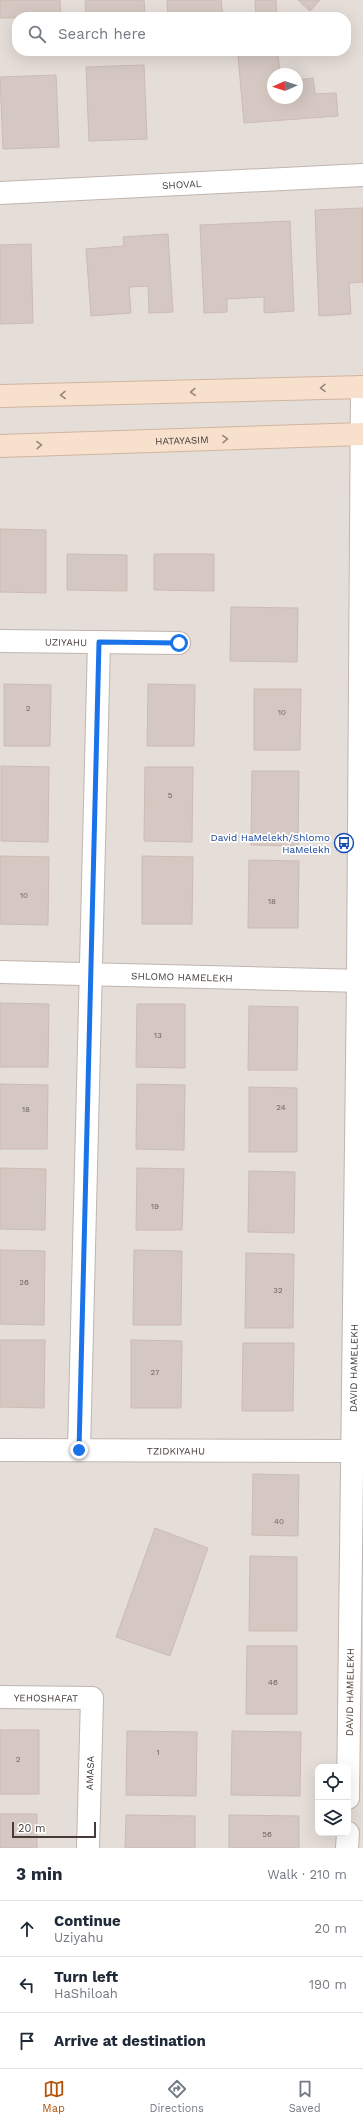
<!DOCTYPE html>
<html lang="en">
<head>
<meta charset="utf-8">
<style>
  body { margin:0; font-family:"Work Sans",sans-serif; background:#f2f2f3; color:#1f2937 }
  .controls { position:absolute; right:12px; bottom:12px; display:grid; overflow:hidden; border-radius:8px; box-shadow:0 4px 16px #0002 }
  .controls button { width:36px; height:36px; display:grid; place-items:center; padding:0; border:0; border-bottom:1px solid #e0e1e3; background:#fff; color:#1f2937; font:20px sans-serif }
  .compass { position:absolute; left:267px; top:68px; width:36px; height:36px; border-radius:50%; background:#fff; box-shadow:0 4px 16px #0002; rotate:267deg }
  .scale { position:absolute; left:12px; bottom:10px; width:84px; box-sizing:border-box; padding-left:4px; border:2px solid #453c38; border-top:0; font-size:11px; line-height:14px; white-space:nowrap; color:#453c38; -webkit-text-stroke:3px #fff; paint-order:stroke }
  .stop { position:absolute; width:12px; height:12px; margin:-9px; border:3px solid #1a73e8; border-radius:50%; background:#fff }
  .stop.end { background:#1a73e8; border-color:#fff; box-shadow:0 1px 4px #0008 }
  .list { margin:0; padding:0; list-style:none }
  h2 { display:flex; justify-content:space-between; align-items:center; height:52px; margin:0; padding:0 16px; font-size:17px }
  h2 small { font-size:13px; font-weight:400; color:#747a83 }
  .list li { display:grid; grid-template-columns:26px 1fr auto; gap:12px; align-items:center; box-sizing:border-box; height:56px; padding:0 16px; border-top:1px solid #e0e1e3 }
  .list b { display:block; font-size:15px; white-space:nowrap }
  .list p { margin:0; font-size:13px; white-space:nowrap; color:#747a83 }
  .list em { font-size:13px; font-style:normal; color:#747a83 }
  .icon { flex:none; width:22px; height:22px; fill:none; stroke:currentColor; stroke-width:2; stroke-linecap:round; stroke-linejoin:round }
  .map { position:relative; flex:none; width:363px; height:1848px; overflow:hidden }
  .search { position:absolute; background:#fff; box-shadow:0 4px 16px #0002; left:12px; right:12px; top:12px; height:44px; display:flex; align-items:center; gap:10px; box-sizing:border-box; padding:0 14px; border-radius:16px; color:#747a83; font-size:15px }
  .sheet { height:220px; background:#fff }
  nav { display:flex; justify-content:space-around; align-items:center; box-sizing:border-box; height:56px; border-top:1px solid #e0e1e3; background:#fff; font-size:11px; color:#747a83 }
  nav a { display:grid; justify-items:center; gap:2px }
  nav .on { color:#b45309 }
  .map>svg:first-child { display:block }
  .residential { fill:#e5ddd7; fill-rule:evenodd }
  .building { fill:#d5c8c2; stroke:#ccbbb3 }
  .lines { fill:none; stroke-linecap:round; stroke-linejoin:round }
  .minor-casing { stroke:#c0b5af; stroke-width:24 }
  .tertiary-casing { stroke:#c0b5af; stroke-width:24 }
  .secondary-casing { stroke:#d0b59f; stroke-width:24 }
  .minor { stroke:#fff; stroke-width:22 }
  .tertiary { stroke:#fff; stroke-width:22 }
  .secondary { stroke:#f8e1cc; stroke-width:22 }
  .oneway { stroke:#96867b }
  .route { stroke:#1a73e8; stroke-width:5 }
  .labels { text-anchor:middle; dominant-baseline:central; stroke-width:3.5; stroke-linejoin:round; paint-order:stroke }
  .number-label { font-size:8px; fill:#695f5a }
  .street-label { font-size:10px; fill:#453c38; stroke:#fff }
  .transit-label { font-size:10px; fill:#164399; stroke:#fff; text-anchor:end }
</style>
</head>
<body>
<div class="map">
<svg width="363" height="1848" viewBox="0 0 363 1848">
  <rect width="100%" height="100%" fill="#f2ece8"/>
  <path class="residential" d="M0,0H363V1848H0ZM17,17H346V51H17ZM273,74H297V98H273ZM318,1767H348V1833H318Z"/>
  <path class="building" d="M0,0H60L61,17L0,18Z
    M85,0H144L145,15L86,17Z
    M167,0H221L223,17H168Z
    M255,0H276L277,17H256Z
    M298,0H320L310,11Z
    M278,53L280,74H273V98H297V80L313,78L315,94L336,93L338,116L244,123L238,56Z
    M144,65L147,139L89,141L86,67Z
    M56,75L59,147L3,149L0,77Z
    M363,208V282L349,283L351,314L319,316L315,210Z
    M290,221L294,311L264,313V297L227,299V312L204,313L200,225Z
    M168,234L173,312L149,313L148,286L129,287L131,313L91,316L86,249L124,246L123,237Z
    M31,244L33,323L0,324V245Z
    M0,529L46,530V593L0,592Z
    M67,554L127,555V591L67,590Z
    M154,554H214V591L154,590Z
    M231,607L298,608L297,662L230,661Z
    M4,684L51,685L50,746H4Z
    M148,684L195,685L194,746H147Z
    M254,689H301L300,750H254Z
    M1,766L49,767L48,842L1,841Z
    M145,767H193L192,842L144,841Z
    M252,771H299L298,846L251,845Z
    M0,856L49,857L48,925L0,924Z
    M142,856L193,857L192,924H142Z
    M249,860L299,861L298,928H248Z
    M0,1003L49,1004L48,1067H0Z
    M137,1004H185V1068L136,1067Z
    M249,1006L298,1007L297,1070H248Z
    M0,1084L48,1085L47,1149H0Z
    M137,1084L185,1085L184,1150L136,1149Z
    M249,1087L297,1088V1152H249Z
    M0,1168L46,1169L45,1230L0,1229Z
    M137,1168L184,1169L182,1230H136Z
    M249,1171L295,1172L294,1233L248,1232Z
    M0,1250L45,1251L44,1325L0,1324Z
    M134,1250L182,1251L181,1325H133Z
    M246,1253L294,1254L293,1328H245Z
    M0,1340H45L44,1408L0,1407Z
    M131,1340L182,1341L181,1408H131Z
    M243,1343H294L293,1411H242Z
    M253,1474L299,1475L298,1536L252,1535Z
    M155,1528L208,1548L170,1656L116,1637Z
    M250,1556L297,1557V1631H249Z
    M247,1646H297V1714H246Z
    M0,1730H39V1794H0Z
    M127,1731L197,1732L196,1796L126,1795Z
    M232,1731L301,1732L300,1796L231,1795Z
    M0,1814H37V1848H0Z
    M126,1815L195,1816V1848H125Z
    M229,1815L299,1816V1848H229Z"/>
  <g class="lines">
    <defs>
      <g id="minor">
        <path id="s1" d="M0,193L363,175"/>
        <path id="s2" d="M0,641L179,643"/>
        <path id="s3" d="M0,972L363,981"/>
        <path id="s4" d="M0,1450L352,1451"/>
        <path d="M79,1450L99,642"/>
        <path id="s5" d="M0,1697L92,1698L88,1848"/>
      </g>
      <g id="tertiary">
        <path id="s6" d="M348,1798L358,981L362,387"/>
        <path d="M347,1848L348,1833"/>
      </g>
      <g id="secondary">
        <path d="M0,396L363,387"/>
        <path id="s7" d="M0,446L363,434"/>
      </g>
    </defs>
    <use href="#minor" class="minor-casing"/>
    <use href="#tertiary" class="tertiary-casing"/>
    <use href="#secondary" class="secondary-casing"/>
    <use href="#minor" class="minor"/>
    <use href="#tertiary" class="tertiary"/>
    <use href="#secondary" class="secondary"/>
  </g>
  <defs><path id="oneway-chevron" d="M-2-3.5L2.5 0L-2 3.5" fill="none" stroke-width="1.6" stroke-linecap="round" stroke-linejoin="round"/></defs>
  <g class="oneway">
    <use href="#oneway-chevron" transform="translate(323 388) rotate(178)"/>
    <use href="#oneway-chevron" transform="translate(193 392) rotate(178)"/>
    <use href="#oneway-chevron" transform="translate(63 395) rotate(179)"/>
    <use href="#oneway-chevron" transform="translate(225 439) rotate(-2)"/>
    <use href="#oneway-chevron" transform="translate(39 445) rotate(-2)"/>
  </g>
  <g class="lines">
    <path class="route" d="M79,1450L99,642L179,643"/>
  </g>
  <defs>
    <symbol id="bus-ring" viewBox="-11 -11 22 22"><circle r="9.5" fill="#fff" stroke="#1a4fb4" stroke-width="1.5"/><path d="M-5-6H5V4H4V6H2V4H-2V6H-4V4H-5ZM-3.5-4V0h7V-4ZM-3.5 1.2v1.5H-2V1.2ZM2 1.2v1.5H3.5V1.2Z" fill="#1a4fb4"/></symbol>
  </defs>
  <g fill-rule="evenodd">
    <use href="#bus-ring" x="333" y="832" width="22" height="22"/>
  </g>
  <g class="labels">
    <g class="number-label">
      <text x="28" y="708">2</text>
      <text x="282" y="712">10</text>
      <text x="170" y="795">5</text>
      <text x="24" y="895">10</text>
      <text x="272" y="901">18</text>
      <text x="158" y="1035">13</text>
      <text x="281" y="1107">24</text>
      <text x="26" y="1109">18</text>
      <text x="155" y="1206">19</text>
      <text x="24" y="1282">26</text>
      <text x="278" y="1290">32</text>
      <text x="155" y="1372">27</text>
      <text x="279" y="1521">40</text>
      <text x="273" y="1682">46</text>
      <text x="158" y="1752">1</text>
      <text x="18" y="1759">2</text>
      <text x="267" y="1834">56</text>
    </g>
    <g class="street-label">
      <text stroke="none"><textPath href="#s1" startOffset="182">SHOVAL</textPath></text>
      <text stroke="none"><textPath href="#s7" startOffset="182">HATAYASIM</textPath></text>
      <text stroke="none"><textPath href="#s2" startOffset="66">UZIYAHU</textPath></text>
      <text stroke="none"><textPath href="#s3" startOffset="182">SHLOMO HAMELEKH</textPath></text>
      <text stroke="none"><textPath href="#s6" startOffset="430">DAVID HAMELEKH</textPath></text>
      <text stroke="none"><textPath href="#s4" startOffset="176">TZIDKIYAHU</textPath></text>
      <text stroke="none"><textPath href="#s6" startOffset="106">DAVID HAMELEKH</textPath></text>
      <text stroke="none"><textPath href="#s5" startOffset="46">YEHOSHAFAT</textPath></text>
      <text transform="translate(90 1773) rotate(-88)">AMASA</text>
    </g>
    <g class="transit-label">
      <text x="330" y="837">David HaMelekh/Shlomo<tspan x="330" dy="12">HaMelekh</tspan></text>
    </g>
  </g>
</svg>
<div class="controls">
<button><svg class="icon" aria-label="locate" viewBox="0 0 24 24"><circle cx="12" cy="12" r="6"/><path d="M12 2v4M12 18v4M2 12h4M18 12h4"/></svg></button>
<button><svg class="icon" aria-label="layers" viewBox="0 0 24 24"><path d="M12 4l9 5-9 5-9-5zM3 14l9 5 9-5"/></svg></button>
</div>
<svg class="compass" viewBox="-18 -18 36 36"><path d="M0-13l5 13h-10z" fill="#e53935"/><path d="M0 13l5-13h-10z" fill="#747a83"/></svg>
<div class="scale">20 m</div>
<div class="stop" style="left:179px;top:643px"></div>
<div class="stop end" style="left:79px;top:1450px"></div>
<div class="search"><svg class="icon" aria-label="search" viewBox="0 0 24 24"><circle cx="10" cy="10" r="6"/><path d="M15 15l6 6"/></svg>Search here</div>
</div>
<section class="sheet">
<h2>3 min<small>Walk · 210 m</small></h2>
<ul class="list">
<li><svg class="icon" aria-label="ahead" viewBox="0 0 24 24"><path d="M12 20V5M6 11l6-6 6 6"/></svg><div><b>Continue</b><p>Uziyahu</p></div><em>20 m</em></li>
<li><svg class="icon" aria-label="left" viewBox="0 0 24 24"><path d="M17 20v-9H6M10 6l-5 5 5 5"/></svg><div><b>Turn left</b><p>HaShiloah</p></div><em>190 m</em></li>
<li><svg class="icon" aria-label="arrive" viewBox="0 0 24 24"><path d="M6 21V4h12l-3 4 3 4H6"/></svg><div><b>Arrive at destination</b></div></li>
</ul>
</section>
<nav>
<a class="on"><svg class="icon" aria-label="map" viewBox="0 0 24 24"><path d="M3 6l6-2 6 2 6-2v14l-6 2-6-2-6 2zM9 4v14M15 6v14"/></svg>Map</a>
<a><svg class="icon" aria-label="directions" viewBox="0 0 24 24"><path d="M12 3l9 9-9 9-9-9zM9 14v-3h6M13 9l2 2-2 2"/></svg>Directions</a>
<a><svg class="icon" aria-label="saved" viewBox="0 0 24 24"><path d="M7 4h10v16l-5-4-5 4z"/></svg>Saved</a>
</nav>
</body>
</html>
